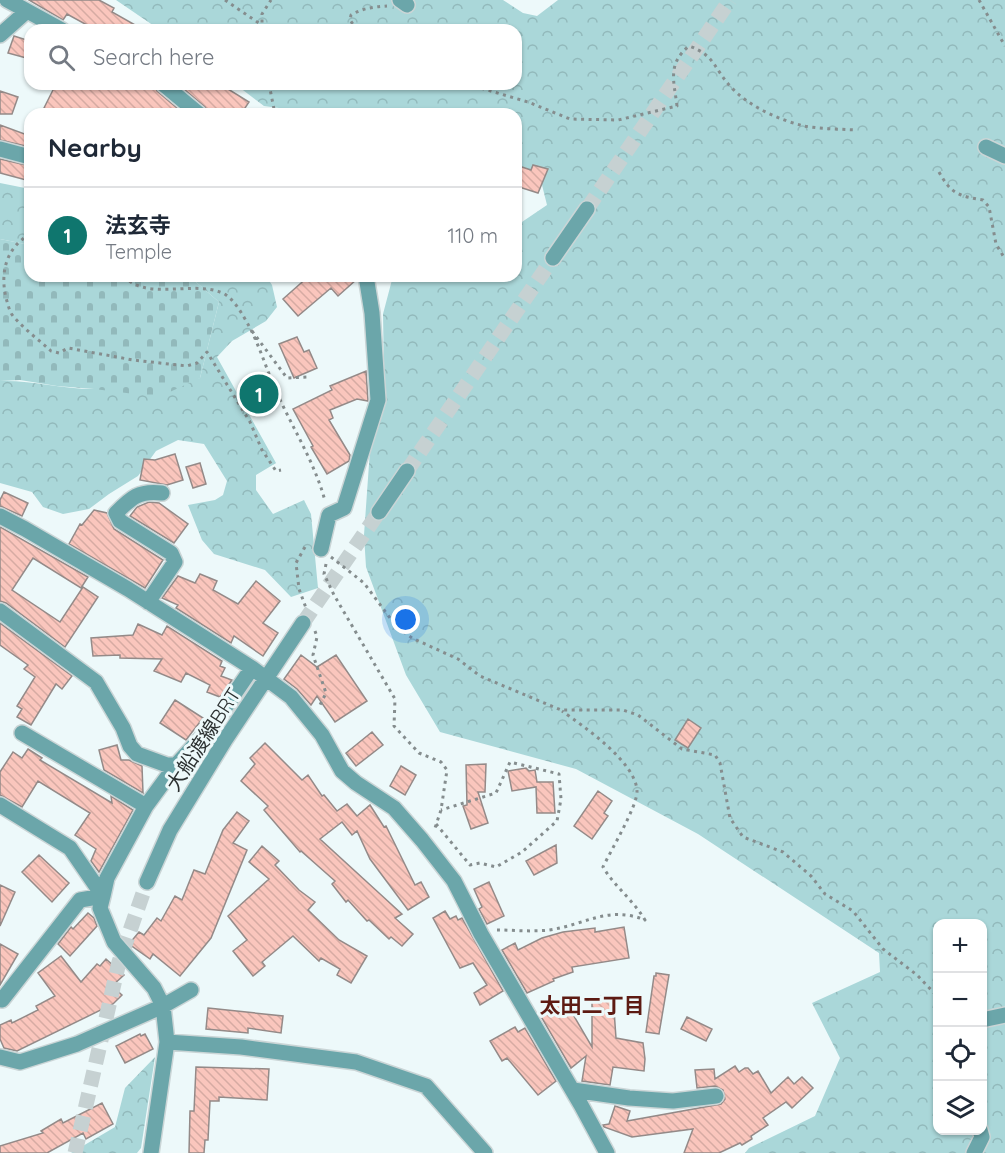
<!DOCTYPE html>
<html lang="en">
<head>
<meta charset="utf-8">
<style>
  body { margin:0; font-family:Quicksand,"Noto Sans JP",sans-serif; background:#f6f6f7; color:#1f2937 }
  .controls { position:absolute; right:18px; bottom:18px; display:grid; overflow:hidden; border-radius:12px; box-shadow:0 2px 4px #0004 }
  .controls button { width:54px; height:54px; display:grid; place-items:center; padding:0; border:0; border-bottom:2px solid #e0e1e3; background:#fff; color:#1f2937; font:30px sans-serif }
  .you { position:absolute; left:406px; top:620px; width:21px; height:21px; margin:-15px; border:4px solid #fff; border-radius:50%; background:#1a73e8; box-shadow:0 0 0 9px #1a73e833 }
  .badge { display:grid; place-items:center; width:39px; height:39px; border-radius:50%; background:#0f766e; color:#fff; font-size:20px; font-weight:700 }
  .pin { position:absolute; translate:-50% -50%; border:3px solid #fff; box-shadow:0 2px 6px #0006 }
  .list { margin:0; padding:0; list-style:none }
  h2 { display:flex; justify-content:space-between; align-items:center; height:78px; margin:0; padding:0 24px; font-size:26px }
  h2 small { font-size:20px; font-weight:400; color:#747a83 }
  .list li { display:grid; grid-template-columns:39px 1fr auto; gap:18px; align-items:center; box-sizing:border-box; height:96px; padding:0 24px; border-top:2px solid #e0e1e3 }
  .list b { display:block; font-size:22px; white-space:nowrap }
  .list p { margin:0; font-size:20px; white-space:nowrap; color:#747a83 }
  .list em { font-size:20px; font-style:normal; color:#747a83 }
  .icon { flex:none; width:33px; height:33px; fill:none; stroke:currentColor; stroke-width:2; stroke-linecap:round; stroke-linejoin:round }
  .map { position:relative; flex:none; width:1005px; height:1153px; overflow:hidden }
  .search { position:absolute; background:#fff; box-shadow:0 2px 4px #0004; left:24px; top:24px; width:498px; height:66px; display:flex; align-items:center; gap:15px; box-sizing:border-box; padding:0 21px; border-radius:18px; color:#747a83; font-size:22px }
  .panel { position:absolute; background:#fff; box-shadow:0 2px 4px #0004; left:24px; top:108px; width:498px; height:174px; border-radius:18px }
  .map>svg:first-child { display:block }
  .forest { fill:url(#forest-crowns); fill-rule:evenodd }
  .cemetery { fill:url(#cemetery-stones) }
  .building { fill:url(#building-back-hatch); stroke:#948a88; stroke-width:1.5 }
  .lines { fill:none; stroke-linecap:round; stroke-linejoin:round }
  .minor-tunnel { stroke:#c6d1d2; stroke-width:15; stroke-dasharray:15 8; stroke-linecap:butt }
  .minor-casing { stroke:#cad5d6; stroke-width:18 }
  .path { stroke:#858d8e; stroke-width:3; stroke-dasharray:3 4.5; stroke-linecap:butt }
  .minor { stroke:#6ba6aa; stroke-width:15 }
  .labels { text-anchor:middle; dominant-baseline:central; stroke-width:6; stroke-linejoin:round; paint-order:stroke }
  .street-label { font-size:20px; fill:#2c3131; stroke:#edf9fa }
  .neighbourhood-label { font-size:21px; font-weight:bold; fill:#5d1a12; stroke:#edf9fa }
</style>
</head>
<body>
<div class="map">
<svg width="1005" height="1153" viewBox="0 0 1005 1153">
  <defs>
    <pattern id="forest-crowns" width="20" height="18" patternUnits="userSpaceOnUse" patternTransform="scale(1.5)"><rect width="20" height="18" fill="#aad7d9"/><path d="M2 6a3 3 0 1 1 6 0M12 15a3 3 0 1 1 6 0" fill="none" stroke="#92b9bb"/></pattern>
    <pattern id="cemetery-stones" width="16" height="16" patternUnits="userSpaceOnUse" patternTransform="scale(1.5)"><rect width="16" height="16" fill="#aad7d9"/><path d="M2 7V4a2 2 0 0 1 4 0v3zM10 15v-3a2 2 0 0 1 4 0v3z" fill="#92b9bb"/></pattern>
    <pattern id="building-back-hatch" width="6" height="6" patternUnits="userSpaceOnUse" patternTransform="scale(1.5)"><rect width="6" height="6" fill="#fac6bd"/><path d="M-1 5l2 2M0 0l6 6M5-1l2 2" fill="none" stroke="#d6aba3"/></pattern>
  </defs>
  <rect width="100%" height="100%" fill="#edf9fa"/>
  <path class="forest" d="M116,0H503L523,13L537,16L558,0H1005V1153H745L749,1148L815,1116L840,1058L812,1003L880,972L879,953L698,834L576,769L440,732L406,675L366,567L364,535L370,450L384,374L383,314L393,276H516V226L547,205L541,181L516,174V114H324L264,106L235,84H516V30H160ZM938,924H982V1130H938Z
    M0,183L30,189V245L0,239Z
    M189,276H266L272,285L277,307L266,321L232,341L217,357L276,463L256,475V490L273,514L304,500L311,514L318,588L291,597L265,570L214,554L202,540L188,505L215,500L223,495L227,481L204,444L178,440L156,451L138,476L109,494L89,509L63,514L43,507L32,492L0,483V381C31,380 62,389 93,389C128,389 165,382 200,378L219,302Z
    M155,1057L141,1148L137,1153H71L115,1127L125,1088Z"/>
  <path class="cemetery" d="M0,239L30,245V276H189L219,302L200,378L159,397L94,389L57,386L20,380L0,381Z"/>
  <path class="building" d="M29,0H99L114,8L112,12L144,30H96L67,14L63,20Z
    M14,36L30,41V59L8,53Z
    M56,84H153L157,91L184,114H41Z
    M178,84H220L249,102L241,114H209L205,107Z
    M0,91L18,97L12,114H0Z
    M0,125L30,136V147L0,140Z
    M0,159L30,166V181L0,173Z
    M516,165L531,170L533,165L548,169L538,193L516,186Z
    M309,276H356L357,279L338,296L331,288L298,316L283,299Z
    M297,337L304,352L309,350L317,368L294,378L279,344Z
    M366,371L368,401L357,399L330,410L333,418L329,420L350,455L349,461L327,474L311,447L313,446L293,409L332,390L330,386Z
    M175,454L183,480L167,485L140,480L144,459L155,460Z
    M200,463L206,484L193,488L186,467Z
    M4,492L28,503L22,516L0,506V500Z
    M149,502L159,503L188,524L174,543L130,516L137,507Z
    M94,510L107,513L114,529L163,560L145,588L69,544L80,524L82,525Z
    M0,527L88,577L81,588L33,558L12,590L60,622L83,587L98,597L65,647L6,603L0,601Z
    M200,574L217,581L213,590L238,604L256,581L280,601L263,623L278,633L263,656L234,636L231,643L176,608L178,605L162,598L178,576L195,583Z
    M0,623L72,676L62,689L56,684L31,725L17,717L22,709L17,706L35,677L24,669L28,665L0,645Z
    M138,624L162,635L167,626L222,661L220,666L225,668L221,676L232,680L220,697L207,692L210,685L186,673L181,682L154,671L162,659L120,658V655L93,656L91,638L133,635Z
    M301,655L317,667L336,655L367,701L335,722L317,696L311,705L297,689L284,679Z
    M175,700L203,718L186,740L160,723Z
    M688,719L701,728L688,748L675,740Z
    M372,732L383,745L356,766L346,753Z
    M265,743L302,780L308,775L322,796L324,795L337,811L347,804L357,816L370,805L384,827L386,826L415,885L421,882L429,897L408,910L370,859L357,831L352,835L342,822L320,839L402,914L395,918L413,934L402,946L391,937L389,939L369,920L367,921L348,900L346,902L332,884L335,881L301,851L300,852L264,810L268,806L241,781L255,764L250,758Z
    M117,745L121,760H129L142,766L143,793L104,770L99,750Z
    M28,749L42,758L40,760L112,803L111,796L133,810L99,872L91,861L96,849L75,835L90,813L38,781L22,807L0,795V772L13,752L22,758Z
    M486,764L485,792H478L488,823L471,829L463,806L467,805L466,765Z
    M401,766L416,775L405,795L390,786Z
    M526,768L529,771L535,770L537,782H553L555,813H537L536,787L512,791L508,771Z
    M598,791L612,801L604,813L608,816L592,839L574,826Z
    M237,812L249,821L233,843L247,850L211,938L180,976L153,954L150,959L129,944L139,932L144,935L157,918L161,921L175,896L182,900L194,870L205,874L223,830Z
    M556,845L557,863L534,875L526,861Z
    M262,846L279,861L275,865L299,890L315,902L308,910L339,940L367,956L351,983L337,975L340,969L321,958L319,961L293,936L262,962L265,966L253,976L233,951L247,940L228,916L269,879L249,862Z
    M39,855L69,883L52,902L22,872Z
    M489,882L504,916L487,924L479,909L482,907L474,889Z
    M0,885L15,892L0,926Z
    M445,911L450,919L456,916L458,920L462,918L503,991L480,1005L474,993L487,985L473,963L460,968L433,918Z
    M88,913L94,918L97,926L70,956L58,944L71,927L73,929Z
    M624,927L629,958L572,967L573,972L553,979L554,981L527,993L502,950L515,943L518,950L542,938L563,932L595,928V932Z
    M0,944L18,954L0,985Z
    M61,956L81,982L97,964L100,966L106,959L124,975L112,986L122,995L113,1004L17,1051L4,1048L0,1039V1025L11,1020L12,1023L38,1010L36,1006L55,996L38,973Z
    M656,973L669,975L659,1034L646,1032L654,976H656Z
    M600,996H618L614,1010L616,1038L643,1043L645,1059L644,1071L613,1067L610,1085L582,1081L586,1056L571,1068L539,1013L564,999L592,1047V998H600Z
    M208,1008L283,1016L281,1033L248,1028V1033L206,1029Z
    M687,1017L712,1029L706,1041L681,1029Z
    M515,1027L518,1032L525,1028L556,1081L538,1095L507,1058L502,1061L490,1041Z
    M140,1034L141,1036L145,1034L153,1049L125,1063L116,1046Z
    M735,1066L739,1072L745,1068H748L753,1074L758,1071L771,1093L788,1077L794,1084L802,1077L813,1088L792,1108L786,1102L763,1118L768,1125L751,1136L752,1139L742,1145L740,1143L719,1153H684L693,1129L632,1137L604,1127L603,1125L609,1124L615,1106L630,1111L627,1121L721,1104L725,1099L723,1090L715,1086L697,1088L695,1070L714,1069L715,1079Z
    M196,1067L269,1069L267,1100L219,1097V1101H210L208,1140H205L204,1153H189L190,1111H194Z
    M102,1103L113,1124L86,1139L83,1133L47,1153H0V1146L43,1133L41,1131L61,1119L63,1123Z"/>
  <g class="lines">
    <path class="minor-tunnel" d="M587,209L730,0
      M407,471L553,258
      M303,623L379,512
      M75,1153L119,962L147,882"/>
    <defs>
      <path id="minor" d="M7,0L62,30
        M400,0L407,5
        M0,35L27,11
        M163,84L199,114
        M986,147L1005,156
        M0,149L30,157
        M553,258L587,209
        M379,512L407,471
        M0,516L25,529L128,589L252,668L291,697L322,735L342,771L356,783L394,808L422,840L454,881L481,934L581,1105L607,1153
        M321,549L329,515L344,508L378,400L372,313L366,276
        M148,602L175,562L171,553L120,521L116,513C131,498 139,490 162,493
        M0,611L96,682L123,728L130,746L137,754L167,765H176
        M22,733L146,806
        M0,805L70,848L103,896L80,900L2,1000
        M147,882L170,830L225,740L303,623
        M982,1020L1005,1015
        M167,1042L241,1047L356,1062L426,1086L485,1153
        M0,1057L20,1062L77,1044L163,1006L191,990
        M573,1090L629,1098L673,1101L716,1096
        M151,1153L167,1042L163,1006L154,988L114,942L100,908L103,896L107,878L146,806L176,765L213,725L252,668
        M974,1153L982,1137L980,1130"/>
    </defs>
    <use href="#minor" class="minor-casing"/>
    <path class="path" d="M225,0L269,30
      M979,0L1005,46
      M262,30V14L271,0
      M357,30L350,20L351,15C363,8 373,7 387,6
      M269,84L275,114
      M467,84L528,102L570,119L618,120L677,106C674,81 667,64 689,46C715,55 714,69 731,87C748,106 779,120 804,126C821,129 839,129 856,130
      M939,172C951,194 959,196 983,200L989,207L996,244L1005,259
      M30,234C6,248 0,272 6,298C8,304 9,311 13,316C24,329 39,340 51,351L59,353L68,348L133,360L187,366L197,363L207,352L250,422L262,450L276,471L281,470
      M124,276C145,301 191,281 220,292C233,296 242,314 249,326C260,347 267,371 277,393C293,429 315,463 325,501
      M252,331L287,378L308,377
      M305,547L296,563L299,589L306,608
      M331,557L364,583L396,626L412,638L458,659L480,676L561,710H623L638,715L682,749L715,755L720,763L730,818L743,837L783,852L811,876L825,894L853,911L883,949L917,975L938,997
      M326,564L324,574L334,595L395,699L394,726L419,753L441,762L447,770L441,810L434,831
      M315,631L317,637L313,655L326,693L319,707
      M436,824L470,865L480,863L496,867L522,852L557,821L561,799L559,774L510,762L496,793L441,810
      M497,930C514,930 532,932 549,930C585,925 608,905 645,920C634,901 615,887 603,867C610,852 638,805 637,791C636,762 583,726 562,711"/>
    <use href="#minor" class="minor"/>
  </g>
  <g class="labels">
    <g class="street-label">
      <text transform="translate(203 739) rotate(-57)">大船渡線BRT</text>
    </g>
    <g class="neighbourhood-label">
      <text x="592" y="1005">太田二丁目</text>
    </g>
  </g>
</svg>
<div class="controls">
<button>+</button>
<button>−</button>
<button><svg class="icon" aria-label="locate" viewBox="0 0 24 24"><circle cx="12" cy="12" r="6"/><path d="M12 2v4M12 18v4M2 12h4M18 12h4"/></svg></button>
<button><svg class="icon" aria-label="layers" viewBox="0 0 24 24"><path d="M12 4l9 5-9 5-9-5zM3 14l9 5 9-5"/></svg></button>
</div>
<div class="you"></div>
<div class="pin badge" style="left:259px;top:394px">1</div>
<div class="search"><svg class="icon" aria-label="search" viewBox="0 0 24 24"><circle cx="10" cy="10" r="6"/><path d="M15 15l6 6"/></svg>Search here</div>
<section class="panel">
<h2>Nearby<small></small></h2>
<ul class="list">
<li><span class="badge">1</span><div><b>法玄寺</b><p>Temple</p></div><em>110 m</em></li>
</ul>
</section>
</div>
</body>
</html>
